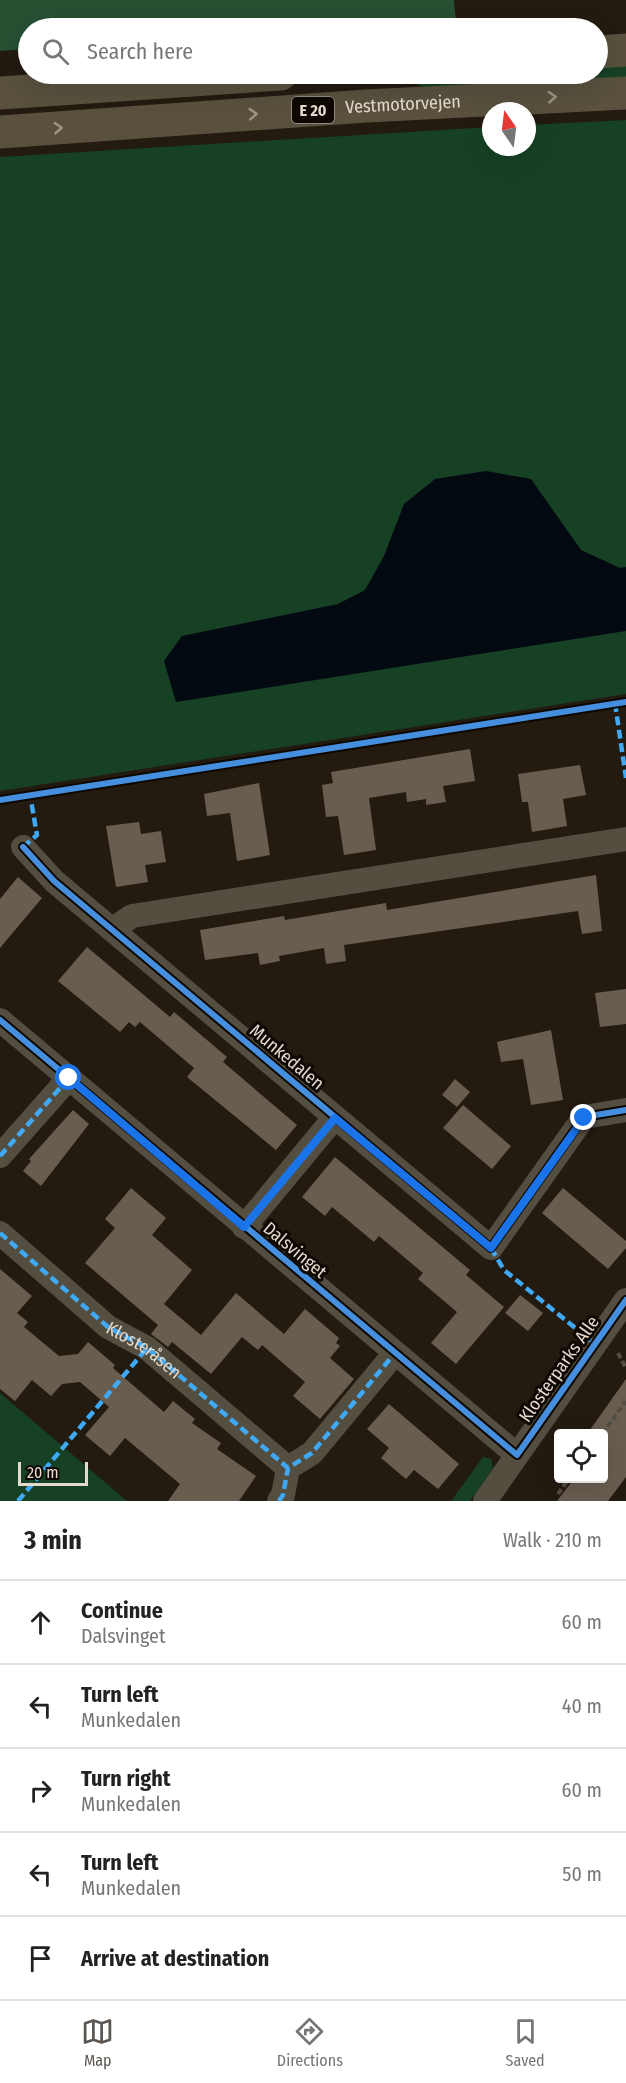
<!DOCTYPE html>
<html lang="en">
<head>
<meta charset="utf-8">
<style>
  body { margin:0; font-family:"Fira Sans Condensed",sans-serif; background:#f2f2f2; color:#222 }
  .controls { position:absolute; right:18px; bottom:18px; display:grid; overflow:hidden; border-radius:6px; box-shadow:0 6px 24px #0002 }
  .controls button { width:54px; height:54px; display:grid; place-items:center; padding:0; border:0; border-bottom:2px solid #e0e0e0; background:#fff; color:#222; font:30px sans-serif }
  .compass { position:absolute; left:482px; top:102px; width:54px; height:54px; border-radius:50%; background:#fff; box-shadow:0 6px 24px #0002; rotate:346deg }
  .scale { position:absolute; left:18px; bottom:15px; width:70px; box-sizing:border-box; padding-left:6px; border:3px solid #e3d9cd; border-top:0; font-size:16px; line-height:21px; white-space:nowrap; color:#e3d9cd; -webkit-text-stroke:4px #0e0802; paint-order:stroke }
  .stop { position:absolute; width:18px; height:18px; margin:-14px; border:4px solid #1a73e8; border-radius:50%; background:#fff }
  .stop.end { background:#1a73e8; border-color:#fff; box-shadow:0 2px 6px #0008 }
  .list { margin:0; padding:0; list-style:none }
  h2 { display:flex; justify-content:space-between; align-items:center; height:78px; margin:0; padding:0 24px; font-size:26px }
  h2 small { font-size:20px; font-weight:400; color:#767676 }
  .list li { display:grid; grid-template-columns:39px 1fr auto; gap:18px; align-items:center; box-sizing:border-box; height:84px; padding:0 24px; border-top:2px solid #e0e0e0 }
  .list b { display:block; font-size:22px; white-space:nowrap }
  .list p { margin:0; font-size:20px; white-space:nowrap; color:#767676 }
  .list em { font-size:20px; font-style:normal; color:#767676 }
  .icon { flex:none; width:33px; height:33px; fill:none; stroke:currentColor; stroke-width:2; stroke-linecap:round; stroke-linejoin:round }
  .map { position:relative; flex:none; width:626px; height:1501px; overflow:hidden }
  .search { position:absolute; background:#fff; box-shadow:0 6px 24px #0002; left:18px; right:18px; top:18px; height:66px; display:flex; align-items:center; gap:15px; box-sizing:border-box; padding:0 21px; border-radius:33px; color:#767676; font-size:22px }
  .sheet { height:498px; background:#fff }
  nav { display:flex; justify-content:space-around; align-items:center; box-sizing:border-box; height:84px; border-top:2px solid #e0e0e0; background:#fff; font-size:16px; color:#767676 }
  nav a { display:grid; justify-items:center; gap:3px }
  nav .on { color:#5b5651 }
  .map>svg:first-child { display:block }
  .green { fill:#164125 }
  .forest { fill:#265133 }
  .water { fill:#030910 }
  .building { fill:#695d50 }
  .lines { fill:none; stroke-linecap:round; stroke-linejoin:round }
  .path { stroke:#524d42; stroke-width:4; stroke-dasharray:6 3; stroke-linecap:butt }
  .minor { stroke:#544e40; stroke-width:24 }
  .highway { stroke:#59513e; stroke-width:33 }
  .quiet { stroke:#3fa9f5; stroke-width:4.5; stroke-dasharray:9 4.5; stroke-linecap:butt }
  .cycleway-casing { stroke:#0e0802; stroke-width:10 }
  .cycleway { stroke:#468fdf; stroke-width:6 }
  .oneway { stroke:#9e9586 }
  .route { stroke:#1a73e8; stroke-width:8 }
  .labels { text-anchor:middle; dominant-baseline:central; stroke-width:6; stroke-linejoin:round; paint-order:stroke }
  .shield { fill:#0e0802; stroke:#a39a90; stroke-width:1.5 }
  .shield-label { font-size:16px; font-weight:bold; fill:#e3d9cd }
  .street-label { font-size:18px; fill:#e3d9cd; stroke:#0e0802 }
</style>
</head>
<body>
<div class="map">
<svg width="626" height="1501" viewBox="0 0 626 1501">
  <rect width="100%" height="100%" fill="#231a10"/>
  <path class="green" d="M626,62V81L445,89L420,86L414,82L451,74H598V63Z
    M626,120V694L0,791V157L491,127V147H527V125Z
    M0,1393L127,1501H0Z
    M483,1457L491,1459L493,1468L470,1501H451Z"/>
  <path class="forest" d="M0,0H454L456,22L352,28H28V49L0,51Z"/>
  <path class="water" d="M486,471L531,479L581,550L620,568L626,567V631L176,702L164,661L182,636L338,604L365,590L384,556L404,504L435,479Z"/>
  <path class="building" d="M470,749L475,781L443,786L446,802L426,805V799L407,802L406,792L369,798L376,850L344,855L338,816L326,817L322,785L333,783L331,772Z
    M580,765L586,795L563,799L567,826L532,832L528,802H522L518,774Z
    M259,783L270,855L237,861L230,813L207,816L204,794Z
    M139,822L141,834L161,831L166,862L145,865L148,882L116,887L106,826Z
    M596,875L602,931L582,934L578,911L344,945L346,961L326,964L324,948L279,956L280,961L260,965L258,953L205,960L200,930L284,916L285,920L386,903L387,910Z
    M18,877L42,898L0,948V899Z
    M87,947L170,1017L174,1012L227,1057L223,1062L297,1125L276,1150L187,1077L194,1068L140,1022L135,1027L129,1022L120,1032L58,981Z
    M626,989V1024L600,1027L595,993Z
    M551,1030L563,1100L531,1105L523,1059L501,1062L497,1042Z
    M455,1079L470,1092L457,1107L442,1095Z
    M463,1105L511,1146L492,1169L443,1128Z
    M73,1110L89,1124L41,1186L23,1171L31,1161L29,1159Z
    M335,1157L470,1270L466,1275L504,1307L456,1364L431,1343L457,1312L418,1279L423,1273L379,1236L374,1242L332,1207L325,1216L302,1197Z
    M131,1188L166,1218L152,1235L192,1270L164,1304L201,1335L236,1293L284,1334L305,1309L339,1338L336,1343L340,1346L330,1358L354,1379L320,1419L293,1396L305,1382L262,1345L258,1350L242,1337L211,1374L172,1342L168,1347L151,1334L158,1325L85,1263L115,1228L105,1219Z
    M563,1188L626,1241V1248L608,1269L542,1213Z
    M0,1269L32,1296L17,1313L28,1322L24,1327L59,1356L78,1354L88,1342L115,1365L113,1368L164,1412L173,1401L195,1419L192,1423L221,1443L217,1449L256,1476L239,1501H168L180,1484L125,1438L110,1456L85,1435L109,1407L80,1382L62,1384L51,1396L32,1380L15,1401L0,1389Z
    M520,1295L543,1313L528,1331L505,1313Z
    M626,1379V1477L608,1501H557L574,1479H603V1434H587Z
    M389,1404L459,1464L438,1489L414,1470L406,1479L381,1458L389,1448L367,1429Z"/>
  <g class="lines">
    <path class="path" d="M618,1353L626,1368
      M602,1434L626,1401
      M558,1494L569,1478"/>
    <path class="minor" d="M23,847L54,881L491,1248L584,1117L626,1110
      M113,929L132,916L626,839
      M0,1020L517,1455
      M0,1156L69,1078
      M244,1227L335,1117
      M0,1233L108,1327L147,1348L288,1468
      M279,1501L283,1495L288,1468L312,1453L395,1353
      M485,1501L626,1300"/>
    <g class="highway">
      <path d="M598,52L626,50"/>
      <path d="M0,93L281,74"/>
      <path id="s1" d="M0,132L366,106L626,93"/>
    </g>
    <g class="quiet">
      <path d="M615,703L626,778"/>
      <path d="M23,847L37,835L30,795"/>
      <path d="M0,1156L69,1078"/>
      <path id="s2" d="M0,1233L108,1327L147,1348L288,1468"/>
      <path d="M491,1248L504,1270L595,1344"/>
      <path d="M18,1501L147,1348"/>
      <path d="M279,1501L283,1495L288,1468L312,1453L395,1353"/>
    </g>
    <defs>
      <path id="cycleway" d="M0,800L626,702
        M23,847L54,881L491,1248L584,1117L626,1110
        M0,1020L517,1455L626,1300"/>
    </defs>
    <use href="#cycleway" class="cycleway-casing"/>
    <use href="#cycleway" class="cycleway"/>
  </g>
  <defs><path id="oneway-chevron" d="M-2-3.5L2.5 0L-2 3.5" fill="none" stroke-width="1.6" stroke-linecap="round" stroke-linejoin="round" transform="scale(1.5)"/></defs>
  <g class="oneway">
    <use href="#oneway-chevron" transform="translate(552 97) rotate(-3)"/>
    <use href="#oneway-chevron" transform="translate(253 114) rotate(-4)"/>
    <use href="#oneway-chevron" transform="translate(58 128) rotate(-4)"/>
  </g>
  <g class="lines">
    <path class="route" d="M69,1078L244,1227L335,1118L491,1248L584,1118"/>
  </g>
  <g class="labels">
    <rect class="shield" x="292" y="97" width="42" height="26" rx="4.5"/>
    <g class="shield-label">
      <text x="313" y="110">E 20</text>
    </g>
    <g class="street-label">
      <text stroke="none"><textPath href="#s1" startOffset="404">Vestmotorvejen</textPath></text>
      <text transform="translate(287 1057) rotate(40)">Munkedalen</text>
      <text transform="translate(295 1250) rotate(40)">Dalsvinget</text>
      <text stroke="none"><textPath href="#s2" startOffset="186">Klosteråsen</textPath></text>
      <text transform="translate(559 1369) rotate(-55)">Klosterparks Alle</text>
    </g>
  </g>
</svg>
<div class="controls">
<button><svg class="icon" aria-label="locate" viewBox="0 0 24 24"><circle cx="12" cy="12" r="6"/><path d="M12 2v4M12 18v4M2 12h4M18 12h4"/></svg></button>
</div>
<svg class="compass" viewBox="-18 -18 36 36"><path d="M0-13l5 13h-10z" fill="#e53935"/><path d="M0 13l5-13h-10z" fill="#767676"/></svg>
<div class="scale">20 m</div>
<div class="stop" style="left:69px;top:1078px"></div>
<div class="stop end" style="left:584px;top:1118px"></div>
<div class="search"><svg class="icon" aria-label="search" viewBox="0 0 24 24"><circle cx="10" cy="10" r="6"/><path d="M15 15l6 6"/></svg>Search here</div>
</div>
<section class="sheet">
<h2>3 min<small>Walk · 210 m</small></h2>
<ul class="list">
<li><svg class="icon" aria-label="ahead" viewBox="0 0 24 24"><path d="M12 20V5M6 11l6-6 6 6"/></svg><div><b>Continue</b><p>Dalsvinget</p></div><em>60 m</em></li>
<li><svg class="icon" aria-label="left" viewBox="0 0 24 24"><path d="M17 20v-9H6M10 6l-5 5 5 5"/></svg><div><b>Turn left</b><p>Munkedalen</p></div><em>40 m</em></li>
<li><svg class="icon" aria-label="right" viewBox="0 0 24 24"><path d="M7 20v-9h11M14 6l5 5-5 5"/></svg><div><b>Turn right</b><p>Munkedalen</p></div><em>60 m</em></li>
<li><svg class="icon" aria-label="left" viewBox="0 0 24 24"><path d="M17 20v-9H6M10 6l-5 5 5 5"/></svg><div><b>Turn left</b><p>Munkedalen</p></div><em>50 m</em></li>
<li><svg class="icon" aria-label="arrive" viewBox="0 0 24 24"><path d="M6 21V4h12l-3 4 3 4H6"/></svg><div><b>Arrive at destination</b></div></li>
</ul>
</section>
<nav>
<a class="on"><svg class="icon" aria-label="map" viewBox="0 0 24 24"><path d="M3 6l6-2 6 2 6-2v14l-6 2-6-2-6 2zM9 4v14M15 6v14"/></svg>Map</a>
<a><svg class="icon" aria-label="directions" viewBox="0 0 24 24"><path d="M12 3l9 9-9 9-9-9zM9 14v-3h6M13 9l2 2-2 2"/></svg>Directions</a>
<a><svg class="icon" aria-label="saved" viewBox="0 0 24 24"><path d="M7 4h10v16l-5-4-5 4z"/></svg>Saved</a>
</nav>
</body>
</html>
